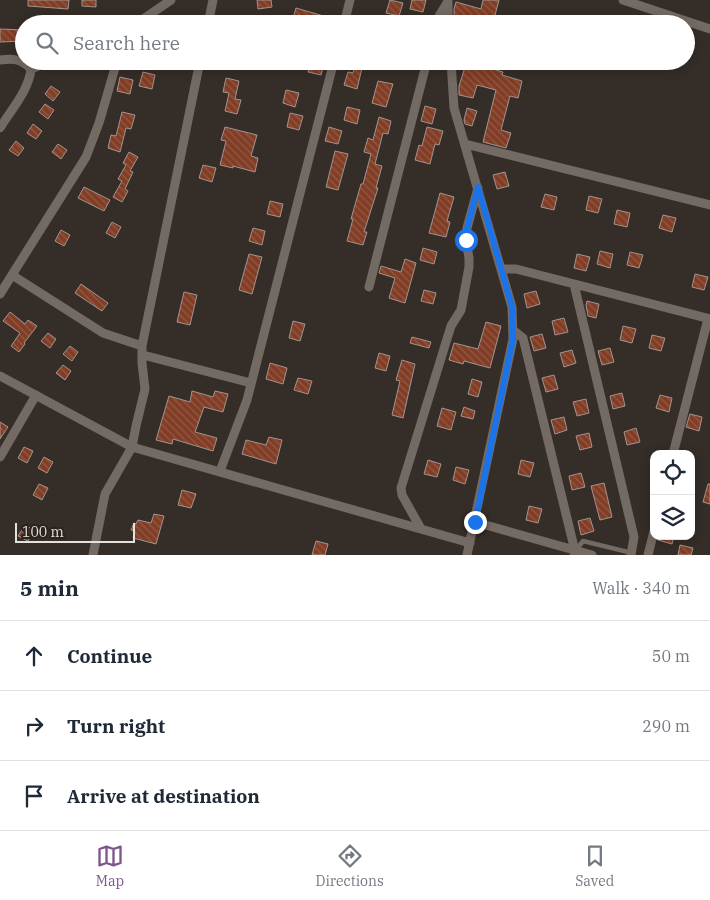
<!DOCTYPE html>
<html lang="en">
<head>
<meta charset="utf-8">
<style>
  body { margin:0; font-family:"IBM Plex Serif",serif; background:#f2f2f3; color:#1f2937 }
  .controls { position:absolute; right:15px; bottom:15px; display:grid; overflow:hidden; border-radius:10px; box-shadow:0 2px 12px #0003 }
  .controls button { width:45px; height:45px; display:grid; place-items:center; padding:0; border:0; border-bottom:1px solid #e0e1e3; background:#fff; color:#1f2937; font:25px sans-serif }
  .scale { position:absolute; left:15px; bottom:12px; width:120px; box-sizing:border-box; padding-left:5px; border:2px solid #e6e0dc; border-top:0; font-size:14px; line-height:18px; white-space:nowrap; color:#e6e0dc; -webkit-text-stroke:4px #2b231d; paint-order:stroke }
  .stop { position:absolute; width:15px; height:15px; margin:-11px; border:4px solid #1a73e8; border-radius:50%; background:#fff }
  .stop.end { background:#1a73e8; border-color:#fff; box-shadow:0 1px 5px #0008 }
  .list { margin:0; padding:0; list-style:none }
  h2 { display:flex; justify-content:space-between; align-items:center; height:65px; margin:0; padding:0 20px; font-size:21px }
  h2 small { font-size:16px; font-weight:400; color:#747a83 }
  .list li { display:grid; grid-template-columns:32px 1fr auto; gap:15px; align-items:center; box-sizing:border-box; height:70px; padding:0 20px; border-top:1px solid #e0e1e3 }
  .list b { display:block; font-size:19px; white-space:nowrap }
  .list em { font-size:16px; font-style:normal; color:#747a83 }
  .icon { flex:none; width:28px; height:28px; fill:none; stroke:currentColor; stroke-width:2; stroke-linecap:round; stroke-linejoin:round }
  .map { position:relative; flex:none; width:710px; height:555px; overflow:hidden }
  .search { position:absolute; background:#fff; box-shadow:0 2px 12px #0003; left:15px; right:15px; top:15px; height:55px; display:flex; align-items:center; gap:12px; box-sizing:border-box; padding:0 18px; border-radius:28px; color:#747a83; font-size:19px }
  .sheet { height:275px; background:#fff }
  nav { display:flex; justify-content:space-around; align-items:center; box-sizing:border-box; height:70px; border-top:1px solid #e0e1e3; background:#fff; font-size:14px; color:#747a83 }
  nav a { display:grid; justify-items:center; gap:2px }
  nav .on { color:#7d558c }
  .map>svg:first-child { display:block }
  .building { fill:url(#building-back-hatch); stroke:#a29591 }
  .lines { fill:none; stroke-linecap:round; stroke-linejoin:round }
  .lane { stroke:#736a63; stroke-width:4.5 }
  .street { stroke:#736a63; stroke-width:9 }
  .route { stroke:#1a73e8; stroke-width:6 }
</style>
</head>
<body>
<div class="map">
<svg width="710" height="555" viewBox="0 0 710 555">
  <defs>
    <pattern id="building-back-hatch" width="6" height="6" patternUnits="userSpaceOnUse" patternTransform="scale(1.25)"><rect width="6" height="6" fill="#813d25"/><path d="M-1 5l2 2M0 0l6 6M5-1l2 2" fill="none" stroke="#935944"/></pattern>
  </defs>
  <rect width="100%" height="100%" fill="#352d27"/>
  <path class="building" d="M28,0H69L68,9L28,6Z
    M82,0H96V7L82,6Z
    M257,0H271L272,7L258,9Z
    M390,0L403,3L399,16L386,13Z
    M412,0H426L423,12L410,9Z
    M483,0H499L495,15L521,22V24H462L454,22V9L456,2L481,9Z
    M296,8L327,17L325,24H299L292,22Z
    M0,29L24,30V41L0,42Z
    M311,61H325L321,75L308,72Z
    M345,61H370L368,69L362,68L357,89L344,85L348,72L353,73L355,66L345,63Z
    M374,61H395L393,69L373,63Z
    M467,61L483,64L482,66L503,72L502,75L522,81L518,98L510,96L501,130L511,133L506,148L483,142L496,90L477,85L473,98L459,95V86Z
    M143,72L155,75L152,89L139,86Z
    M120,77L133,80L130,94L117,91Z
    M226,78L239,81L235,99L241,100L237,114L225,111L229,93L223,92Z
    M378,81L393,84L386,107L372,103Z
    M51,86L60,92L53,101L45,94Z
    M286,90L299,93L295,107L283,103Z
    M45,104L54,110L48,119L39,112Z
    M425,106L436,109L432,124L421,121Z
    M347,107L360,110L357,124L344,120Z
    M467,108L477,111L472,126L465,124L464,120Z
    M122,112L135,115L131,129L126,128L120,152L108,148L111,135L116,136Z
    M290,113L303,116L299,130L287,127Z
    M379,117L391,121L388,134L383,133L375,164L382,166L376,188H378L364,232H367L363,245L347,241L353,219H351L361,184H363L371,154L364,152L368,138L373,140Z
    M33,124L42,131L36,139L27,133Z
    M225,127L257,135L251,156L258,158L255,172L233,166V168L220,165L226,141L221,140Z
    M329,127L342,131L338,144L325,141Z
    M427,127L443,131L439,145L435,144L430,164L415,160L419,145L422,146Z
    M16,141L24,148L18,156L9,150Z
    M58,144L67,150L61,159L52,152Z
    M335,151L348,154L338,190L326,187Z
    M129,152L138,157L130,171L133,172L125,189L128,191L122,202L113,197L122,181L118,179L126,165L123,163Z
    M203,165L216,168L212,182L199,178Z
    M505,172L509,186L497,189L493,175Z
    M84,187L110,200L104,211L78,198Z
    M440,193L454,197L447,221L450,222L446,237L429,233Z
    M545,194L557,197L554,210L541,207Z
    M589,196L602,199L598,213L586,210Z
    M270,201L283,204L280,217L267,214Z
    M617,210L630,213L627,227L614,224Z
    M663,215L676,218L672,232L659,228Z
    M112,222L121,227L115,238L106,233Z
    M253,228L265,231L262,245L249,241Z
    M61,230L70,235L64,246L55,241Z
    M423,248L437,252L434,264L420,260Z
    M600,251L613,254L610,268L597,264Z
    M630,252L643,255L639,268L627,265Z
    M249,254L262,257L252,294L239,290Z
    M577,254L590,257L586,271L574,268Z
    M405,259L416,263L405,303L389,298L395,278L379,273L381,266L401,272Z
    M695,274L708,277L704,290L692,287Z
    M81,284L108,303L102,311L75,293Z
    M424,290L436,293L433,304L421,301Z
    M536,291L540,304L527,308L524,294Z
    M184,292L197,295L190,325L177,322Z
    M587,301L599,304L596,318L588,316L586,305Z
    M10,312L25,324L28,320L37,326L24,343L25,344L19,352L11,346L20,333L3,321Z
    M564,318L568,332L555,335L552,321Z
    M293,321L305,324L300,341L289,338Z
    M486,322L501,326L490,368L464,361L463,364L449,360L454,343L478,349Z
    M623,326L636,329L632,343L620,340Z
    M48,333L56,339L50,348L41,341Z
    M542,334L546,348L534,351L530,337Z
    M652,335L665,338L661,351L649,348Z
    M412,337L431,342L429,348L410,343Z
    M70,346L78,352L72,361L63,354Z
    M610,348L614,362L602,365L598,351Z
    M572,350L576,363L564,367L560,353Z
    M379,353L390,356L386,371L375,368Z
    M402,360L415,364L403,418L392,415L400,381L396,380Z
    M270,363L287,368L283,384L266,379Z
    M63,365L71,371L65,380L56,373Z
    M554,375L558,389L546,392L542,378Z
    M298,378L312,381L308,394L294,390Z
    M472,379L482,382L478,397L468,394Z
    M192,391L213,397L215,391L228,394L223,412L204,407L195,432L217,438L213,451L173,439L172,444L156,440L169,396L190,402Z
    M622,393L625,406L613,409L610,396Z
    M660,395L672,398L669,412L656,408Z
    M586,399L589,413L577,416L573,402Z
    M464,407L475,411L473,419L461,416Z
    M442,408L456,412L451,430L437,426Z
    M690,414L702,417L699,431L686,427Z
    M564,417L567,430L555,434L551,420Z
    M0,422L8,427L0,439Z
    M636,428L640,442L627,445L624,432Z
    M589,433L592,447L580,450L576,436Z
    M269,437L282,440L276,464L242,454L246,440L266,445Z
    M24,447L33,451L27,463L18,458Z
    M44,457L53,462L47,473L38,468Z
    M428,460L441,464L437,477L424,474Z
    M521,460L534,463L530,477L518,474Z
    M456,467L469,470L465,484L453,480Z
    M581,473L585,487L572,490L569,476Z
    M604,483L612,517L600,520L591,486Z
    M39,484L48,488L42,500L33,495Z
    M708,484H710V504L703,502Z
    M182,490L196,494L191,508L178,505Z
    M529,506L542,509L538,523L526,520Z
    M154,514L164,516L156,544L133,538L135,531L131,530L134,523L136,524L138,520L151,523Z
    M590,518L594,531L581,535L578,521Z
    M25,525L34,530L28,541L18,536Z
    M659,536H674L672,544L658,540Z
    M316,541L328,544L325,555H312Z
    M680,545L693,548L691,555H678Z"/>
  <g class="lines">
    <path class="lane" d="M576,550L583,541L632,553"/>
    <path class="street" d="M448,0V24
      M623,0L710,29
      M136,24L171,0
      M208,24L213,0
      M344,24L350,0
      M437,24L439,16L447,3
      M0,60C13,58 21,59 31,69C29,90 11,110 0,128
      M451,61L454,108L512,307L513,339L467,555
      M31,69L50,61
      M465,144L710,205
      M501,269H516L710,319
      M12,275L103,333L142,346
      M574,284L634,537L631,555
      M369,287L427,61
      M0,294L86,157L99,123L117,61
      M513,330L523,338L575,551L574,555
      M143,355L251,383
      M0,376L132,447L470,543
      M673,454L708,319
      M0,457L36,395
      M220,471L247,400L334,61
      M475,522L592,555
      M420,527L402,495L401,488L451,326L461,310L469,267V258L466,240L467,228L478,188
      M93,555L105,494L132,447L136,426L145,389L142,363V346L200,61
      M648,555L654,531"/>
  </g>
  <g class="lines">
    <path class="route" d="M466,240L467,228L478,187L512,307L513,339L475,522"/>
  </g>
</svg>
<div class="controls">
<button><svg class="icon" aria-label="locate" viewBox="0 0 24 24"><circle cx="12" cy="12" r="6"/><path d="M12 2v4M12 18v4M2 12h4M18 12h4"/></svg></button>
<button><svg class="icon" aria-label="layers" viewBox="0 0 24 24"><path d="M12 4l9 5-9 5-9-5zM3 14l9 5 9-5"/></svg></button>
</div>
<div class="scale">100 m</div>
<div class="stop" style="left:466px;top:240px"></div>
<div class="stop end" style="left:475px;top:522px"></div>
<div class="search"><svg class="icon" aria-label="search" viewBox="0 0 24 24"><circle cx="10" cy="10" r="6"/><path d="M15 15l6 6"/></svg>Search here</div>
</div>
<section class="sheet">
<h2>5 min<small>Walk · 340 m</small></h2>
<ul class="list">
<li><svg class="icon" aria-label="ahead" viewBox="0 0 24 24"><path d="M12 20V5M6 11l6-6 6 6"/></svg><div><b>Continue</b></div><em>50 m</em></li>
<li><svg class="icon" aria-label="right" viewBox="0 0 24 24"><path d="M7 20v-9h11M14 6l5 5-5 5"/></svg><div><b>Turn right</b></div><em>290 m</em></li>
<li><svg class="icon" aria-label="arrive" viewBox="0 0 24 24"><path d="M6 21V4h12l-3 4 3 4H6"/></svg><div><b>Arrive at destination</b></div></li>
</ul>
</section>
<nav>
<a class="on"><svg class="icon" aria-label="map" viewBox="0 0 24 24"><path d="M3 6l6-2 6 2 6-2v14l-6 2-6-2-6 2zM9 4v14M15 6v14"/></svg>Map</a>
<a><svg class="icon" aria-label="directions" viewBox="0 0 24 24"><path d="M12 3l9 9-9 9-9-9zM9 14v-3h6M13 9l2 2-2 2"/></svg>Directions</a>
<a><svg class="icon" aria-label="saved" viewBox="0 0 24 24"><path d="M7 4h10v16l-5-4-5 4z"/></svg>Saved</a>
</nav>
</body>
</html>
